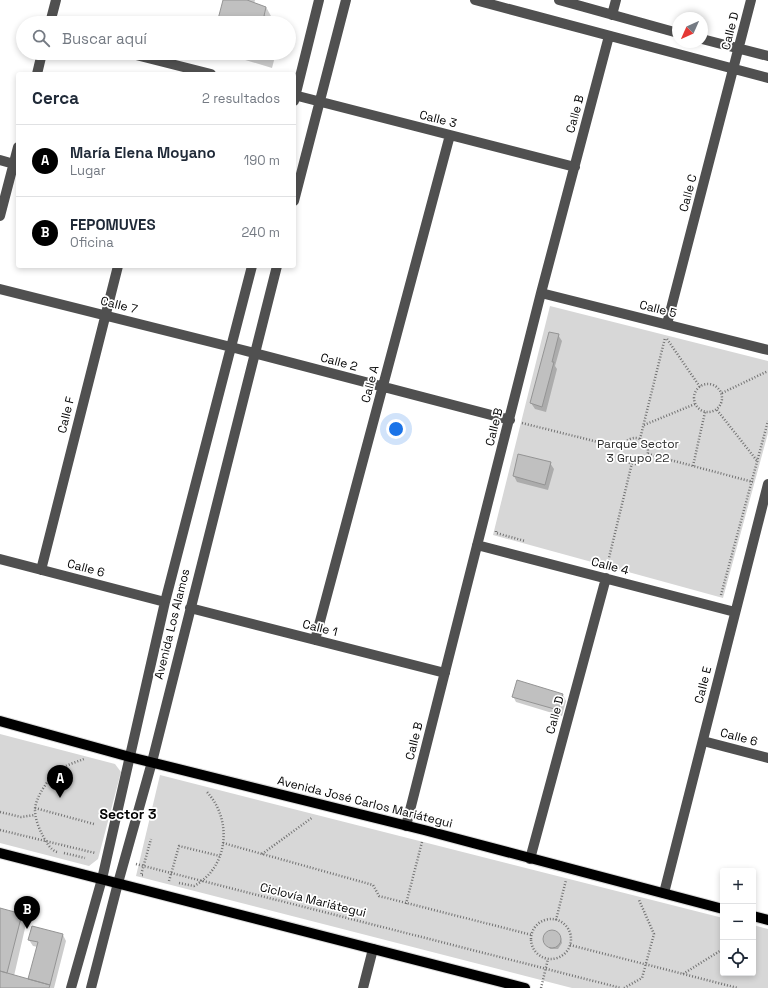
<!DOCTYPE html>
<html lang="es">
<head>
<meta charset="utf-8">
<style>
  body { margin:0; font-family:"Space Grotesk",sans-serif; background:#f6f6f7; color:#1f2937 }
  .controls { position:absolute; right:12px; bottom:12px; display:grid; overflow:hidden; border-radius:4px; box-shadow:0 2px 6px #0003 }
  .controls button { width:36px; height:36px; display:grid; place-items:center; padding:0; border:0; border-bottom:1px solid #e0e1e3; background:#fff; color:#1f2937; font:20px sans-serif }
  .compass { position:absolute; left:672px; top:12px; width:36px; height:36px; border-radius:50%; background:#fff; box-shadow:0 2px 6px #0003; rotate:225deg }
  .you { position:absolute; left:396px; top:429px; width:14px; height:14px; margin:-10px; border:3px solid #fff; border-radius:50%; background:#1a73e8; box-shadow:0 0 0 6px #1a73e833 }
  .badge { display:grid; place-items:center; width:26px; height:26px; border-radius:50%; background:#000; color:#fff; font-size:13px; font-weight:700 }
  .pin { position:absolute; translate:-50% -33px; filter:drop-shadow(0 1px 2px #0008) }
  .pin::after { content:''; position:absolute; top:21px; width:14px; height:12px; background:inherit; clip-path:polygon(0 0,100% 0,50% 100%) }
  .list { margin:0; padding:0; list-style:none }
  h2 { display:flex; justify-content:space-between; align-items:center; height:52px; margin:0; padding:0 16px; font-size:17px }
  h2 small { font-size:13px; font-weight:400; color:#747a83 }
  .list li { display:grid; grid-template-columns:26px 1fr auto; gap:12px; align-items:center; box-sizing:border-box; height:72px; padding:0 16px; border-top:1px solid #e0e1e3 }
  .list b { display:block; font-size:15px; white-space:nowrap }
  .list p { margin:0; font-size:13px; white-space:nowrap; color:#747a83 }
  .list em { font-size:13px; font-style:normal; color:#747a83 }
  .icon { flex:none; width:22px; height:22px; fill:none; stroke:currentColor; stroke-width:2; stroke-linecap:round; stroke-linejoin:round }
  .map { position:relative; flex:none; width:768px; height:988px; overflow:hidden }
  .search { position:absolute; background:#fff; box-shadow:0 2px 6px #0003; left:16px; top:16px; width:280px; height:44px; display:flex; align-items:center; gap:10px; box-sizing:border-box; padding:0 14px; border-radius:22px; color:#747a83; font-size:15px }
  .panel { position:absolute; background:#fff; box-shadow:0 2px 6px #0003; left:16px; top:72px; width:280px; height:196px; border-radius:4px }
  .map>svg:first-child { display:block }
  .green { fill:#d7d7d7 }
  .shadow { fill:#0003 }
  .building { fill:#c0c0c0; stroke:#949494 }
  .lines { fill:none; stroke-linecap:round; stroke-linejoin:round }
  .major-casing { stroke:#dbdbdb; stroke-width:12 }
  .path { stroke:#727272; stroke-width:2.5; stroke-dasharray:1 2; stroke-linecap:butt }
  .minor { stroke:#505050; stroke-width:10 }
  .major { stroke:#000; stroke-width:10 }
  .labels { text-anchor:middle; dominant-baseline:central; stroke-width:3.5; stroke-linejoin:round; paint-order:stroke }
  .street-label { font-size:12px; fill:#000; stroke:#fff }
  .park-label { font-size:12px; fill:#2e2e2e; stroke:#fff }
  .quarter-label { font-size:14px; font-weight:bold; fill:#000; stroke:#fff }
</style>
</head>
<body>
<div class="map">
<svg width="768" height="988" viewBox="0 0 768 988">
  <rect width="100%" height="100%" fill="#fff"/>
  <path class="green" d="M550,306L768,361V433L723,598L493,535Z
    M0,734L115,764L121,772L98,859L89,866L0,843Z
    M160,775L723,918V973H753V925L768,929V988H572L136,876Z"/>
  <path class="shadow" d="M224,0H255L254,4L266,7L271,16L270,19L278,21L279,23H218Z
    M222,53H276L272,68Z
    M558,335L562,341L555,366L557,369L546,412L535,409L531,403Z
    M550,463L554,469L548,490L517,482L514,476Z
    M563,695L566,701L562,716L516,702L513,696Z
    M0,909L21,915L26,924L14,976L29,980L38,947L33,946L29,940L63,935L66,941L54,988H0Z
    M550,931H555L561,938L562,943L558,949H550L545,942V934Z"/>
  <path class="building" d="M223,0H247L266,7L264,16L278,20V23H217Z
    M246,53H269L267,59Z
    M549,332L559,334L552,362H554L542,407L530,403Z
    M518,454L551,462L545,485L513,476Z
    M517,680L563,694L558,710L512,697Z
    M0,908L22,914L7,973L0,971Z
    M32,926L63,934L50,985L28,979L38,942L28,940Z
    M543 939a9 9 0 1 1 18 0a9 9 0 1 1-18 0Z
    M0,971L50,985L49,988H0Z"/>
  <g class="lines">
    <defs>
      <path id="major" d="M0,721L130,757L424,830L723,909
        M0,853L525,988
        M753,916L768,920"/>
    </defs>
    <use href="#major" class="major-casing"/>
    <path class="path" d="M667,339L700,387
      M694 398a14 14 0 1 1 28 0a14 14 0 1 1-28 0Z
      M722,393L768,371
      M717,410L758,462
      M522,423L622,448
      M644,425L695,404
      M622 451a13 13 0 1 1 26 0a13 13 0 1 1-26 0Z
      M640,439L665,338
      M648,454L753,482
      M693,466L705,412
      M496,531V533L525,541
      M607,566L632,463
      M721,595L768,421
      M35,808L94,824
      M0,812L21,817L35,815
      M0,830L95,853
      M223,843L373,885L379,896L532,935
      M57,852C50,850 45,840 42,834C38,827 35,817 35,810C35,798 49,777 59,770C66,765 76,762 84,759
      M64,853L85,858
      M262,854L313,817
      M136,864L621,988
      M143,875H141L151,839
      M169,881L179,846L220,856
      M179,883L194,886C229,867 233,819 206,791
      M406,904L422,842
      M531 939a20 20 0 1 1 40 0a20 20 0 1 1-40 0Z
      M556,920L566,880
      M570,945L738,988
      M683,974L723,949
      M541,988L548,959
      M624,988L642,978L654,934L639,900"/>
    <path class="minor" d="M475,0L768,78
      M559,0L678,33
      M612,15L616,0
      M50,23L56,0
      M702,39L768,56
      M128,53L211,74
      M37,74L42,53
      M294,95L575,167
      M294,101L319,0
      M0,160L14,164
      M294,201L346,0
      M0,216L18,147
      M0,289L231,347L510,420
      M541,293L768,350
      M667,324L751,0
      M477,545L735,612
      M0,559L165,602
      M41,570L118,266
      M190,608L445,673
      M315,640L450,135
      M703,741L768,758
      M406,826L541,293L609,36
      M530,859L606,578
      M664,893L768,484
      M71,988L102,879L165,602L252,266
      M91,988L118,883L152,762L277,266
      M363,988L373,949"/>
    <use href="#major" class="major"/>
  </g>
  <g class="labels">
    <g class="street-label">
      <text transform="translate(730 31) rotate(-76)">Calle D</text>
      <text transform="translate(575 114) rotate(-75)">Calle B</text>
      <text transform="translate(438 119) rotate(14)">Calle 3</text>
      <text transform="translate(688 193) rotate(-75)">Calle C</text>
      <text transform="translate(119 305) rotate(14)">Calle 7</text>
      <text transform="translate(658 309) rotate(14)">Calle 5</text>
      <text transform="translate(339 362) rotate(15)">Calle 2</text>
      <text transform="translate(370 384) rotate(-75)">Calle A</text>
      <text transform="translate(66 415) rotate(-76)">Calle F</text>
      <text transform="translate(494 427) rotate(-76)">Calle B</text>
      <text transform="translate(610 566) rotate(15)">Calle 4</text>
      <text transform="translate(86 568) rotate(15)">Calle 6</text>
      <text transform="translate(172 624) rotate(-76)">Avenida Los Alamos</text>
      <text transform="translate(320 628) rotate(14)">Calle 1</text>
      <text transform="translate(703 685) rotate(-76)">Calle E</text>
      <text transform="translate(555 715) rotate(-75)">Calle D</text>
      <text transform="translate(739 737) rotate(15)">Calle 6</text>
      <text transform="translate(414 741) rotate(-76)">Calle B</text>
      <text transform="translate(365 802) rotate(14)">Avenida José Carlos Mariátegui</text>
      <text transform="translate(313 900) rotate(14)">Ciclovía Mariátegui</text>
    </g>
    <g class="park-label">
      <text x="638" y="444">Parque Sector<tspan x="638" dy="14">3 Grupo 22</tspan></text>
    </g>
    <g class="quarter-label">
      <text x="128" y="814">Sector 3</text>
    </g>
  </g>
</svg>
<div class="controls">
<button>+</button>
<button>−</button>
<button><svg class="icon" aria-label="locate" viewBox="0 0 24 24"><circle cx="12" cy="12" r="6"/><path d="M12 2v4M12 18v4M2 12h4M18 12h4"/></svg></button>
</div>
<svg class="compass" viewBox="-18 -18 36 36"><path d="M0-13l5 13h-10z" fill="#e53935"/><path d="M0 13l5-13h-10z" fill="#747a83"/></svg>
<div class="you"></div>
<div class="pin badge" style="left:60px;top:798px">A</div>
<div class="pin badge" style="left:27px;top:929px">B</div>
<div class="search"><svg class="icon" aria-label="search" viewBox="0 0 24 24"><circle cx="10" cy="10" r="6"/><path d="M15 15l6 6"/></svg>Buscar aquí</div>
<section class="panel">
<h2>Cerca<small>2 resultados</small></h2>
<ul class="list">
<li><span class="badge">A</span><div><b>María Elena Moyano</b><p>Lugar</p></div><em>190 m</em></li>
<li><span class="badge">B</span><div><b>FEPOMUVES</b><p>Oficina</p></div><em>240 m</em></li>
</ul>
</section>
</div>
</body>
</html>
